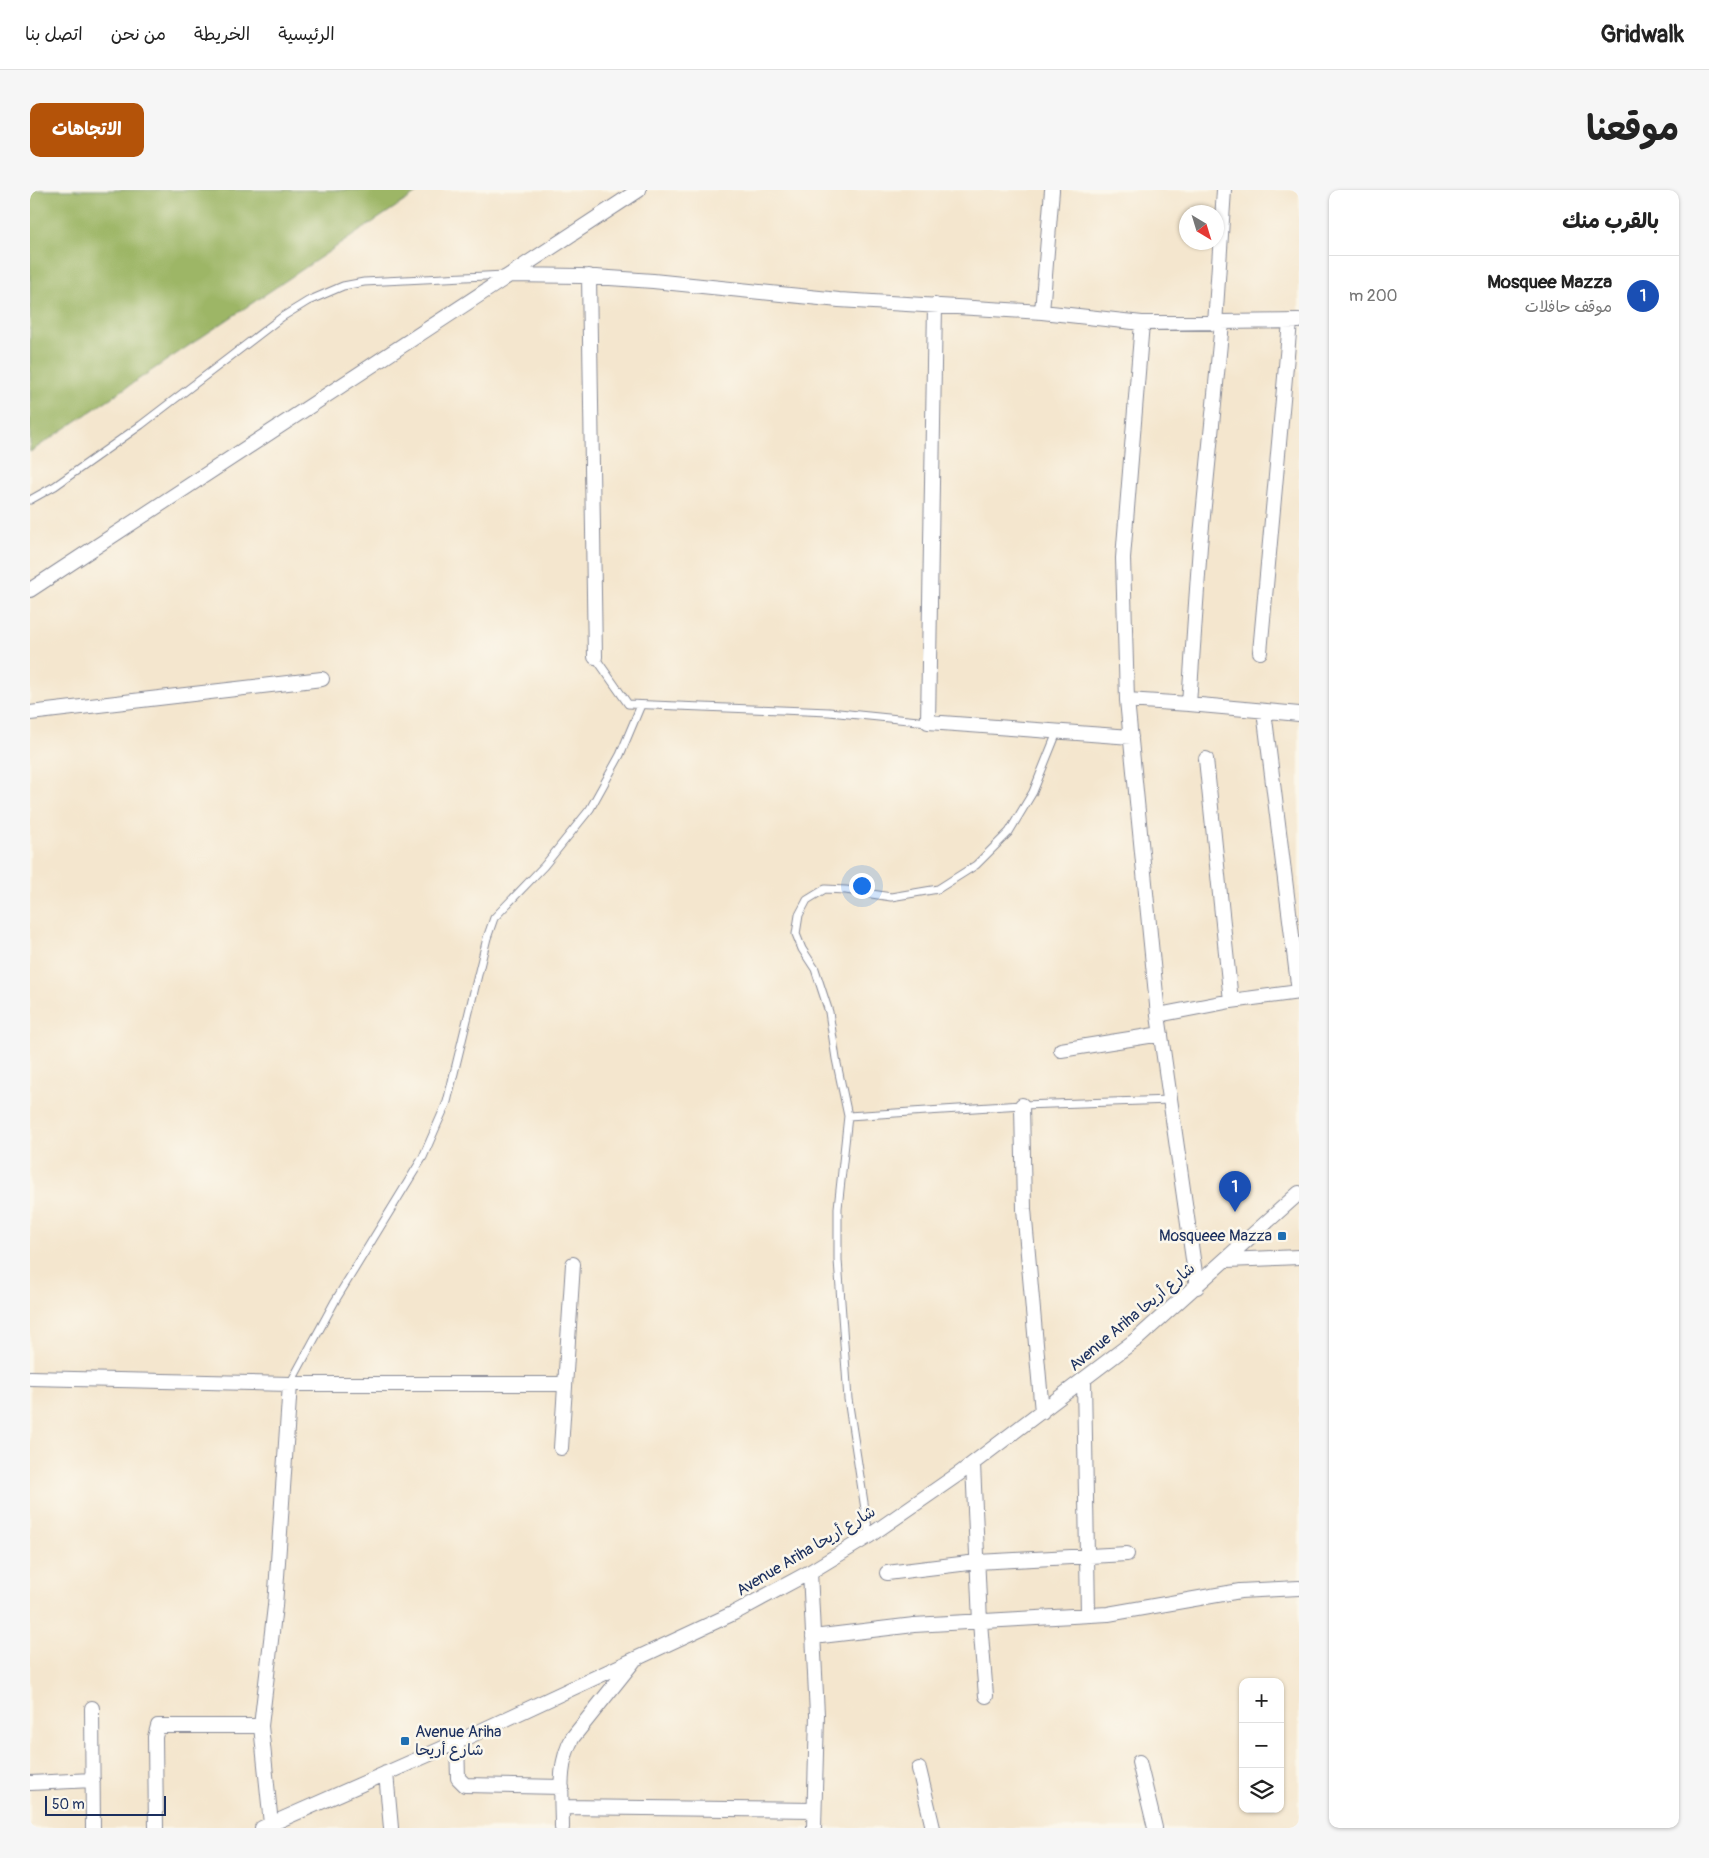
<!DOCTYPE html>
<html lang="ar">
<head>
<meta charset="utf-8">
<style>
  body { margin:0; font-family:Pangolin,"Playpen Sans Arabic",sans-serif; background:#f6f6f6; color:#222; direction:rtl }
  .controls { position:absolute; right:15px; bottom:15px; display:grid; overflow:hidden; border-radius:10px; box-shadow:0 1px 4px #0004 }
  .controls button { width:45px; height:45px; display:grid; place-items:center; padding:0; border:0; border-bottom:1px solid #e0e0e0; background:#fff; color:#222; font:25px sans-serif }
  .compass { position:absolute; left:1149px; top:15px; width:45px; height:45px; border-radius:50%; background:#fff; box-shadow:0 1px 4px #0004; rotate:142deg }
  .scale { position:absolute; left:15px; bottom:12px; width:121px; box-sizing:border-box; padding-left:5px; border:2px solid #1b2f5e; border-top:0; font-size:14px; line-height:18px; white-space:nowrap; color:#1b2f5e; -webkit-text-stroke:4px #fbf7ec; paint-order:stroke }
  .you { position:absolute; left:831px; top:695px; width:18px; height:18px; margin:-12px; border:4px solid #fff; border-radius:50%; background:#1a73e8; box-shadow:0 0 0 8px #1a73e833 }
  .badge { display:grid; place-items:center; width:32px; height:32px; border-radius:50%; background:#b45309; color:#fff; font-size:16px; font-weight:700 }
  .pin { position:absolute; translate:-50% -41px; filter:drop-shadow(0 1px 2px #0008) }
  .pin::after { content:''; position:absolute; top:26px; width:18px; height:15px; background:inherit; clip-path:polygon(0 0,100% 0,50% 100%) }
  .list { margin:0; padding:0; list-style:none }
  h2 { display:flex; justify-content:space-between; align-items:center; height:65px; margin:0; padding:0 20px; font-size:21px }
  h2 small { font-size:16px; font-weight:400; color:#767676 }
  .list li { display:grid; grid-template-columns:32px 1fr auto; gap:15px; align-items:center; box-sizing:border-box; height:80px; padding:0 20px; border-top:1px solid #e0e0e0 }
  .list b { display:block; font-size:19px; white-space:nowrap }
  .list p { margin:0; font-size:16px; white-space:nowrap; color:#767676 }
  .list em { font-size:16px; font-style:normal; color:#767676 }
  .icon { flex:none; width:28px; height:28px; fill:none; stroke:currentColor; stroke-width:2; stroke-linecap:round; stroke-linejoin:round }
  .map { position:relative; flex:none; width:1269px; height:1638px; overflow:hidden; direction:ltr; border-radius:10px }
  header { display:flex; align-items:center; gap:30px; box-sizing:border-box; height:70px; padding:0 25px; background:#fff; border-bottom:1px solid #e0e0e0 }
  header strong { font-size:24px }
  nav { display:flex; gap:28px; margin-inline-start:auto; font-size:18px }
  .intro { display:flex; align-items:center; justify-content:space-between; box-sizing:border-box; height:120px; padding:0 30px }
  h1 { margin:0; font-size:35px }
  .button { padding:12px 22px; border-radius:10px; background:#b45309; color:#fff; font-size:18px; font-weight:700 }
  main { display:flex; gap:30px; padding:0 30px }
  aside { flex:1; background:#fff; border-radius:10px; box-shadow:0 1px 4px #0004 }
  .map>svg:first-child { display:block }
  .forest { fill:#9db666; stroke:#5c7262 }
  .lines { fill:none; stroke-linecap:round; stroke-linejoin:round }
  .lane-casing { stroke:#888a96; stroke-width:9 }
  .street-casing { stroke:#888a96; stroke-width:16 }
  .lane { stroke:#fff; stroke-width:7 }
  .street { stroke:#fff; stroke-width:14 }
  .poi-dot { fill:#1f6fb2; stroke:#fbf7ec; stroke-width:2 }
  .labels { text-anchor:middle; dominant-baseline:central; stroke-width:5; stroke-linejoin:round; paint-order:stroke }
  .poi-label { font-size:16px; fill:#1b2f5e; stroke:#fbf7ec; text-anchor:end }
  .street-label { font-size:16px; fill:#1b2f5e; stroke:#fbf7ec }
</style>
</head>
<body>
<header>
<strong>Gridwalk</strong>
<nav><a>الرئيسية</a><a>الخريطة</a><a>من نحن</a><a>اتصل بنا</a></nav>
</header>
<div class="intro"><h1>موقعنا</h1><a class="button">الاتجاهات</a></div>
<main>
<aside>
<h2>بالقرب منك<small></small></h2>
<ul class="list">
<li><span class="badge" style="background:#1a4fb4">1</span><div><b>Mosquee Mazza</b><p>موقف حافلات</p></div><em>200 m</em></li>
</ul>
</aside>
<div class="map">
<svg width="1269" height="1638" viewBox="0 0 1269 1638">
  <rect width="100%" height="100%" fill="#fbf7ec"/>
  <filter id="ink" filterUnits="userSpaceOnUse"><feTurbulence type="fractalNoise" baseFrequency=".02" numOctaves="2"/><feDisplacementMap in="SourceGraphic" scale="10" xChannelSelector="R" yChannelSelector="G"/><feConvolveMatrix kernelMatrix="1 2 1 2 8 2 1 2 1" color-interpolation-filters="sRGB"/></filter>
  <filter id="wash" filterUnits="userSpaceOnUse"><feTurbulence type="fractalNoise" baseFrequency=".0096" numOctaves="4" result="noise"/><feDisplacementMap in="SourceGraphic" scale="20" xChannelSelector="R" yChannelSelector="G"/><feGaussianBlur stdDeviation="1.12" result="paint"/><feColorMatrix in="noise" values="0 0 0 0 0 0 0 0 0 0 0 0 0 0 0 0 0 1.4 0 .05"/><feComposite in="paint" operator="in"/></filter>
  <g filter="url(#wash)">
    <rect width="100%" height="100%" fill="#f4e6ce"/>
    <path class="forest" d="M0,0H391L0,262Z"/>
  </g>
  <g filter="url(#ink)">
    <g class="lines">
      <defs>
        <path id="lane" d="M0,310L25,296L111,235L252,127L278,111L313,96L334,92L475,85
          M565,467L598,514L799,522L898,532
          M818,926L992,915L1141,910
          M260,1194L305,1111L393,967L417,912L457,748L464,728L514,676L560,619L590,565L611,515
          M839,1345L818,1209L808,1070V1018L818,926L806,869L799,822L785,779L772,759L766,744L769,725L777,710L795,699L816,700L861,707L908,699L946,675L979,642L1003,602L1028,540"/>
        <path id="street" d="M480,85L551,86L623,91L809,110L1012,122L1112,133L1269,131
          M559,86L565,467
          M905,115L898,532L1101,547
          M1012,122L1022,0
          M1112,133L1093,368L1097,510L1128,825L1167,1097
          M1185,134L1194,0
          M0,400L609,0
          M1230,462L1260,132
          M1097,510L1159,514L1170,356L1192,133
          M1159,514L1269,524
          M1234,521L1269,802
          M0,523L292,489
          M1176,569L1201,811
          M1128,825L1201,811L1269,802
          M1031,860L1131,844
          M992,915L994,1019L1012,1222
          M1197,1070L1269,1067
          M0,1188L260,1194H534
          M1054,1190L1058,1424
          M531,1258L543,1074
          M943,1274L950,1432L956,1506
          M780,1382L787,1525L784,1638
          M857,1383L947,1372L1097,1364
          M783,1447L884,1435L1078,1424L1210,1401L1269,1398
          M62,1518L63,1638
          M427,1552L428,1588L435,1595L532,1597
          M1109,1572L1125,1638
          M889,1579L903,1638
          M356,1583L361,1638
          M0,1593L63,1590
          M532,1617L784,1620
          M241,1634L231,1536L245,1416L260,1194
          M126,1638L125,1547L128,1536H231
          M232,1638L427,1552L704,1423L780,1382L839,1346L930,1283L1108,1148L1269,1003
          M532,1638C532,1607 527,1574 543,1547L603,1472"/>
      </defs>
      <use href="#lane" class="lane-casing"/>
      <use href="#street" class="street-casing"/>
      <use href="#lane" class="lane"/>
      <use href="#street" class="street"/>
    </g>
  </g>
  <g class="poi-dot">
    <rect x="1247" y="1041" width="10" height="10" rx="2.5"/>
    <rect x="370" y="1546" width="10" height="10" rx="2.5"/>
  </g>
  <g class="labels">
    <g class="poi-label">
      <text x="1242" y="1046">Mosqueee Mazza</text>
      <text x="385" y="1542" text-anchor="start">Avenue Ariha<tspan x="385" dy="18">شارع أريحا</tspan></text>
    </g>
    <g class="street-label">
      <text transform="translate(1102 1127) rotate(-40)">Avenue Ariha شارع أريحا</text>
      <text transform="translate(776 1361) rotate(-31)">Avenue Ariha شارع أريحا</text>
    </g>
  </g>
</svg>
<div class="controls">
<button>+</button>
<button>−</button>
<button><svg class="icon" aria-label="layers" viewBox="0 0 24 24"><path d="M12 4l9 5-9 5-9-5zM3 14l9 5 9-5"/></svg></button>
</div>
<svg class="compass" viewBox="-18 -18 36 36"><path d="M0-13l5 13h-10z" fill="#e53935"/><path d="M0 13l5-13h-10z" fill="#767676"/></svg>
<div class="scale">50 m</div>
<div class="you"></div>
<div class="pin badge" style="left:1205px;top:1022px;background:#1a4fb4">1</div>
</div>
</main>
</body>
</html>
